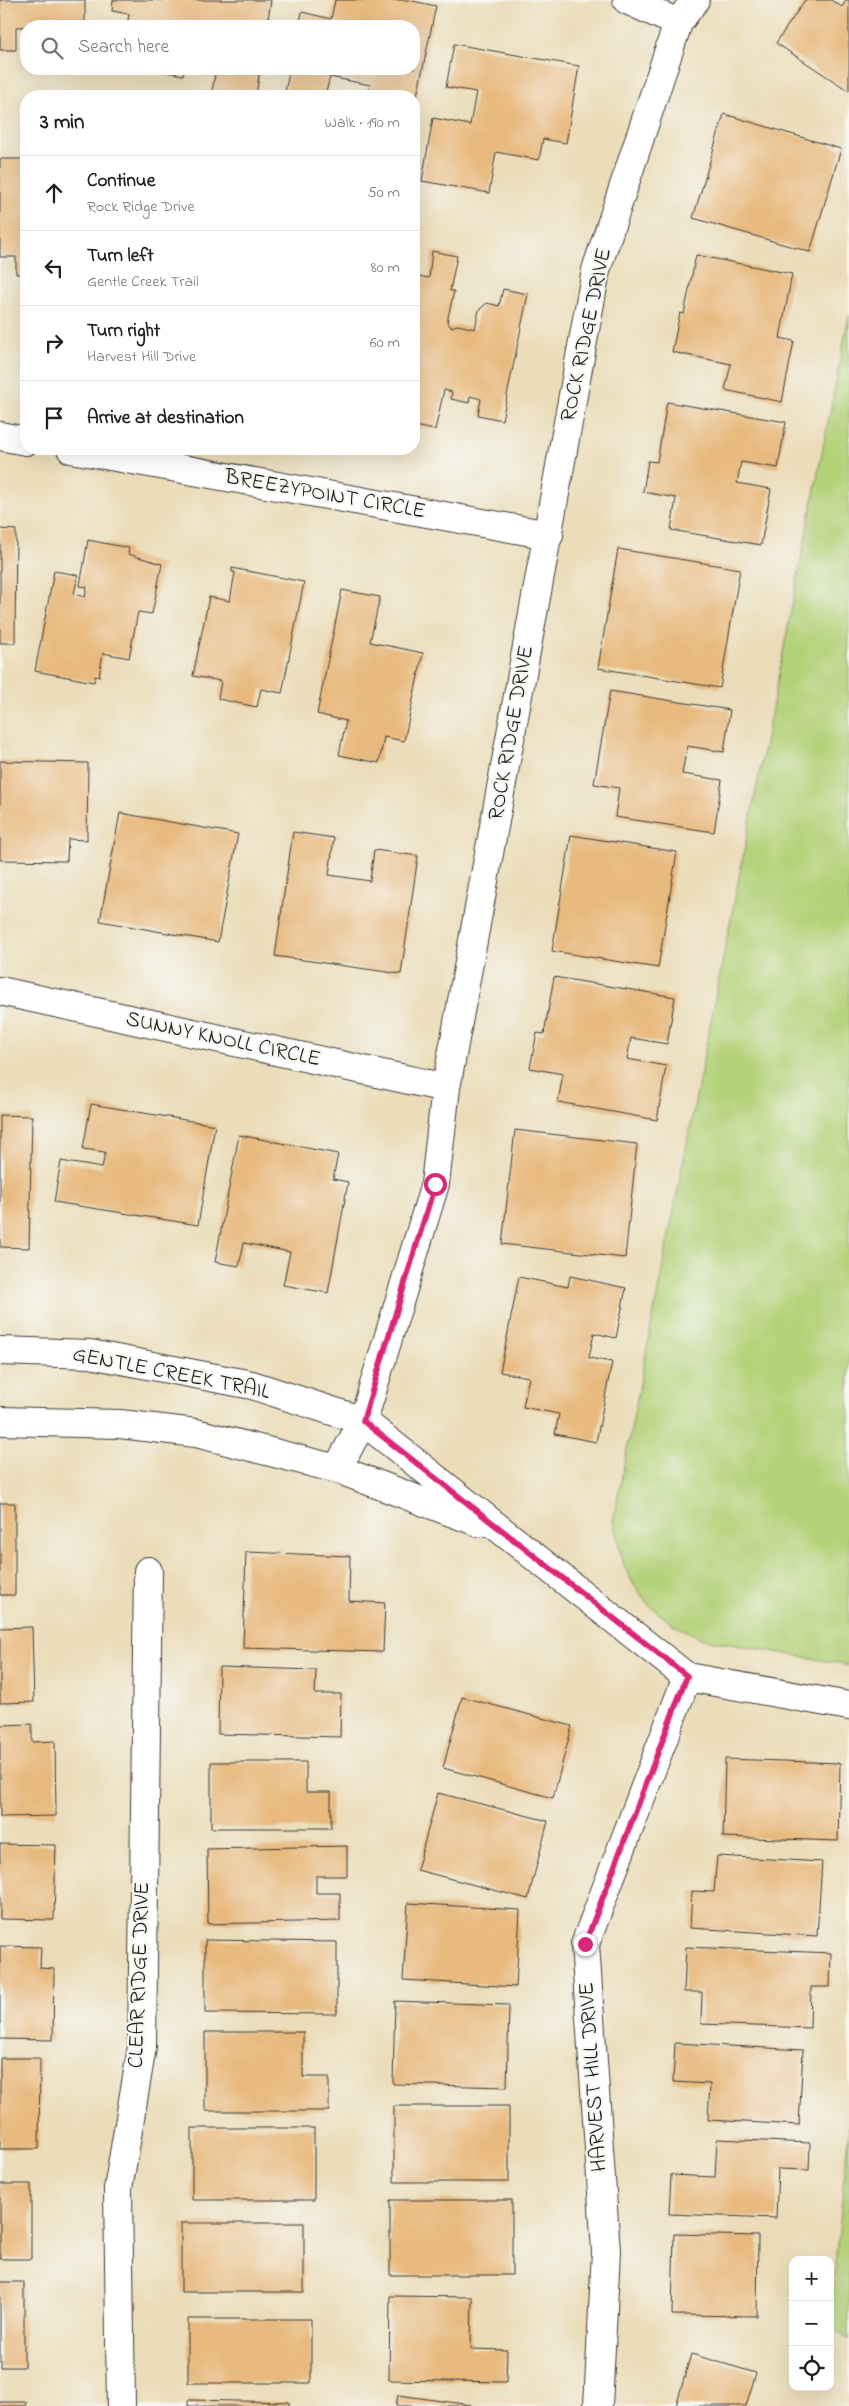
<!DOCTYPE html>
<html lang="en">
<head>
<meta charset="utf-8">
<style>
  body { margin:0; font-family:"Indie Flower",sans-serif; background:#f2f2f2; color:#202124 }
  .controls { position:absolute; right:15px; bottom:15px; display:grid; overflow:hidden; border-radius:10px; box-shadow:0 5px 20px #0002 }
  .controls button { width:45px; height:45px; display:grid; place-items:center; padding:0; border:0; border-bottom:1px solid #e0e0e0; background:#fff; color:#202124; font:25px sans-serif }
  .stop { position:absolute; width:15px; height:15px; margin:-11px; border:4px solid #db2777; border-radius:50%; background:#fff }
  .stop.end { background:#db2777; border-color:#fff; box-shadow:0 1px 5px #0008 }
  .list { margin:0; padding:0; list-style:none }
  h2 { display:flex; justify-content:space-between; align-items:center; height:65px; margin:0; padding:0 20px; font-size:21px }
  h2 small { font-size:16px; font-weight:400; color:#757577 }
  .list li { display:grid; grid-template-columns:32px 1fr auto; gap:15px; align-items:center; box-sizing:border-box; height:75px; padding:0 20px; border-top:1px solid #e0e0e0 }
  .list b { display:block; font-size:19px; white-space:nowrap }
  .list p { margin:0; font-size:16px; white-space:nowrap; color:#757577 }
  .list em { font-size:16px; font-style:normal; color:#757577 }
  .icon { flex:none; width:28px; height:28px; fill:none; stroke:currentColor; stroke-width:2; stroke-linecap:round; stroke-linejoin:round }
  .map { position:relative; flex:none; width:849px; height:2406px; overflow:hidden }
  .search { position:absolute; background:#fff; box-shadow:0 5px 20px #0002; left:20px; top:20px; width:400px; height:55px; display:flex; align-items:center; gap:12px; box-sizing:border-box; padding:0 18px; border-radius:20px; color:#757577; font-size:19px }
  .panel { position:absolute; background:#fff; box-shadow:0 5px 20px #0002; left:20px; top:90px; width:400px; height:365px; border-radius:20px }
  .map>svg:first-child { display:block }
  .green { fill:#b4d178; stroke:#68764a }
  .building { fill:#e8ba7f }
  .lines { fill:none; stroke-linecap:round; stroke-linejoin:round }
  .minor-casing { stroke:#3b3934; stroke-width:30 }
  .minor { stroke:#fff; stroke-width:28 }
  .route { stroke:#db2777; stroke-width:6 }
  .labels { text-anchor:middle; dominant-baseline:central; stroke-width:4.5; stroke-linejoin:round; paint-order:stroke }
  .street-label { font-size:22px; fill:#1c1c1c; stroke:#f6f6f2 }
</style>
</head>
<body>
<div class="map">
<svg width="849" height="2406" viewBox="0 0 849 2406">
  <rect width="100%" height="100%" fill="#f6f6f2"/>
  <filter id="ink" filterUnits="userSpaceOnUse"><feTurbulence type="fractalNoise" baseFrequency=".02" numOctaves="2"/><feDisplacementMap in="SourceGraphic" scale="10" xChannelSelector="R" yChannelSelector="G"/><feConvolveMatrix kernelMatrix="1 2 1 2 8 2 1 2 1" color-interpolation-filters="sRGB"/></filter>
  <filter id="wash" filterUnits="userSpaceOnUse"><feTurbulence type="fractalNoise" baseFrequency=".0096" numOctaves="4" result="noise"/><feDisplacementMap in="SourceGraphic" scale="20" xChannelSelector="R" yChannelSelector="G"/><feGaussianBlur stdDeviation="1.12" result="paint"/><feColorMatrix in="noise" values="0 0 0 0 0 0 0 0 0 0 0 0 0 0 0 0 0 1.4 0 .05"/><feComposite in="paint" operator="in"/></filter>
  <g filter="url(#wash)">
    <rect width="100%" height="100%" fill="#ebddb9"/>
    <path class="green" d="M849,315V1665L703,1639L674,1625L648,1604L634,1585L624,1566L613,1521Z
      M849,2125V2340L830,2327Z"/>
    <g id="blocks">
      <path class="building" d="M0,0H85V26L16,27V50H0Z
        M113,0H271L267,26H127L129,14L112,11Z
        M335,0H408L436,6L415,105L414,96H368L370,85L330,77L325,96H284L290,69H414V26H299L302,12L331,19Z
        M805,0H831L842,7L846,0H849V91L776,43Z
        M454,44L579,66L566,143L543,139L539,160L496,152L489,193L422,181L433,118L470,125L476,92L446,87Z
        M150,69H184L183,75Z
        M216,69H260L256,96H211Z
        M724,114L841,149L810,252L693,218Z
        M0,159H26V274H16V257H0Z
        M432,251L457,256L450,291H454L447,322L451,327L458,325L475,329L479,310L487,303L499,306L503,289L528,294L502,420L478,415L481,399L470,396L469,403L451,399L452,392L444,390L435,430L414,426V275L429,278Z
        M696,255L792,274L780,338L794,341L782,402L725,390L731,364L672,352L680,313L684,314Z
        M667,402L786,422L778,468L741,462L737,483L771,489L761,545L671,530L676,498L643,492L648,461L657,462Z
        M0,529L16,530L15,643H0Z
        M88,540L129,548L128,554L162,564L152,614L138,612L129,658L103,653L99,677L95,676L94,682L35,671L54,571L78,575L74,594L85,597L87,587L80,586Z
        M618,549L740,569L720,688L598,668Z
        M232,568L304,582L282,693L261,689L257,707L218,699L221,681L193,676L209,597L230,601L235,572H232Z
        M342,590L380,597L370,642L423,653L404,741L384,737L379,763L339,755L346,721L317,714Z
        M610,691L730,710L724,752L687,746L682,774L722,780L714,832L615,817L619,788L594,784Z
        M0,761L88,763L87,840L68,839L67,861L0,860Z
        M120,813L238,834L218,942L100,921Z
        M293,832L334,838L329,875L370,881L374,850L418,856L401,974L275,956Z
        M571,835L677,852L658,968L552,951Z
        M554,977L675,997L667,1044L631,1038L627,1059L666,1066L657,1120L558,1102L563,1074L530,1068L537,1033L544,1034Z
        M91,1104L215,1125L198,1225L54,1202L61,1161L102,1168L105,1152L83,1149Z
        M0,1115L32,1116L29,1248L0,1247Z
        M515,1130L637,1144L625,1258L502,1244Z
        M239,1135L338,1154L333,1179L348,1182L328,1293L283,1285L290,1252L244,1243L239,1266L215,1262Z
        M570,1276L626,1288L616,1338L594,1333L589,1358L612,1362L596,1442L555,1434L559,1414L523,1407L529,1377L500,1372L519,1277L568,1287Z
        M0,1503H15V1595H0Z
        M246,1552L350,1556L349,1601L385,1603L383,1652L243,1648Z
        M32,1627L34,1702L0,1703V1628Z
        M219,1667L316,1670L315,1694H341L340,1737L218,1734Z
        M462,1697L572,1726L553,1798L443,1768Z
        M32,1724V1742L55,1741L56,1816L0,1817V1725Z
        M725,1759L840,1763L838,1841L723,1837Z
        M211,1762H306V1792H331V1828H211Z
        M438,1793L548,1821L528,1899L417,1870Z
        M0,1844L56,1845L54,1920L0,1919Z
        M347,1846V1876H316V1893H340V1921L208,1924L207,1849Z
        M717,1856L822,1862L817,1936L690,1928L692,1891L714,1892Z
        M408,1903L520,1910L516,1987L403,1980Z
        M205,1940L337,1942V2014L205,2013Z
        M0,1946L41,1947L40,1968L54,1969L53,2040L0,2039Z
        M686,1947L831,1953L830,1987H811L810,2028L701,2024L702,1992H684Z
        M395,2001L509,2005L507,2087L393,2084Z
        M205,2032H303V2077H329V2111H205Z
        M675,2043L803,2050L799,2125L708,2120L710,2084L673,2082Z
        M0,2058H40L39,2149H0Z
        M394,2106H509V2182H394Z
        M192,2128H314V2200H192Z
        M717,2139L810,2143L809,2170L778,2169L776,2218L669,2214L671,2175L715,2177Z
        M0,2184H31V2259H0Z
        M390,2200H512V2275H390Z
        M181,2223H304V2292H181Z
        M674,2234L758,2236L757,2316L672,2315Z
        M0,2282H24V2367H0Z
        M390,2296L472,2297L471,2349L507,2350L506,2382L389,2380Z
        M188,2319H311V2383H188Z
        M691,2354L756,2373L746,2406H676Z
        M398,2395L471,2405V2406H396Z
        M188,2400L289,2402V2406H188Z
        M0,2402H26V2406H0Z"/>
    </g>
  </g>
  <g filter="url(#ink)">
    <use href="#blocks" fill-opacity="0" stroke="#3b3934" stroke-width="1"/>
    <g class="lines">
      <defs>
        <path id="minor" d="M627,0L678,23
          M0,436L26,441
          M71,449L549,535
          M0,991L446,1088
          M0,1351L90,1354L252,1385L363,1421L687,1677L849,1706
          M0,1421L120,1424L196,1433L337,1469L480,1523
          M337,1469L363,1421L435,1184L446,1088L596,270L678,23L695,0
          M121,2406L118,2189L142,2047L148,1571
          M598,2406L606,2251L585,1944L687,1677"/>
      </defs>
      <use href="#minor" class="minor-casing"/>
      <use href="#minor" class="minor"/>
    </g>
  </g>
  <g class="lines" filter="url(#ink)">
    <path class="route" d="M435,1184L363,1421L687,1676L585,1944"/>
  </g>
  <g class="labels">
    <g class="street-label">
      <text transform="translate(587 335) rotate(-78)">ROCK RIDGE DRIVE</text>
      <text transform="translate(325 495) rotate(10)">BREEZYPOINT CIRCLE</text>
      <text transform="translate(512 733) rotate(-80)">ROCK RIDGE DRIVE</text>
      <text transform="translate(223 1040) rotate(12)">SUNNY KNOLL CIRCLE</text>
      <text transform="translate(171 1374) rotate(11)">GENTLE CREEK TRAIL</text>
      <text transform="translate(140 1975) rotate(-88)">CLEAR RIDGE DRIVE</text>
      <text transform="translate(594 2077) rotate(-94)">HARVEST HILL DRIVE</text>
    </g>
  </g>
</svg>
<div class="controls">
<button>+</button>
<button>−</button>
<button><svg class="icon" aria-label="locate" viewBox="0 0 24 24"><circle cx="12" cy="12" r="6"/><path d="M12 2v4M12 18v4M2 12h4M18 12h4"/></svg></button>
</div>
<div class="stop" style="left:435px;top:1184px"></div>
<div class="stop end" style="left:585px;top:1944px"></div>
<div class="search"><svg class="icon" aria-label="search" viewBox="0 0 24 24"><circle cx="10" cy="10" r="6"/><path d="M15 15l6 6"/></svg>Search here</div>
<section class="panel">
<h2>3 min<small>Walk · 190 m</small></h2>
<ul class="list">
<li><svg class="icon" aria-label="ahead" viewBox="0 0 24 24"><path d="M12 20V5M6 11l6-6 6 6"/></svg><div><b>Continue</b><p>Rock Ridge Drive</p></div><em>50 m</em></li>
<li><svg class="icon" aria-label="left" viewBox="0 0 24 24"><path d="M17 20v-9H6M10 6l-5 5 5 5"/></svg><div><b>Turn left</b><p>Gentle Creek Trail</p></div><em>80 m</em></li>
<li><svg class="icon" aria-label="right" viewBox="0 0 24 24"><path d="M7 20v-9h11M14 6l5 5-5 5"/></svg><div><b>Turn right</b><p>Harvest Hill Drive</p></div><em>60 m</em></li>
<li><svg class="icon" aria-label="arrive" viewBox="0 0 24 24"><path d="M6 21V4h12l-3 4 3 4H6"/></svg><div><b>Arrive at destination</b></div></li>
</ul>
</section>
</div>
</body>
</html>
